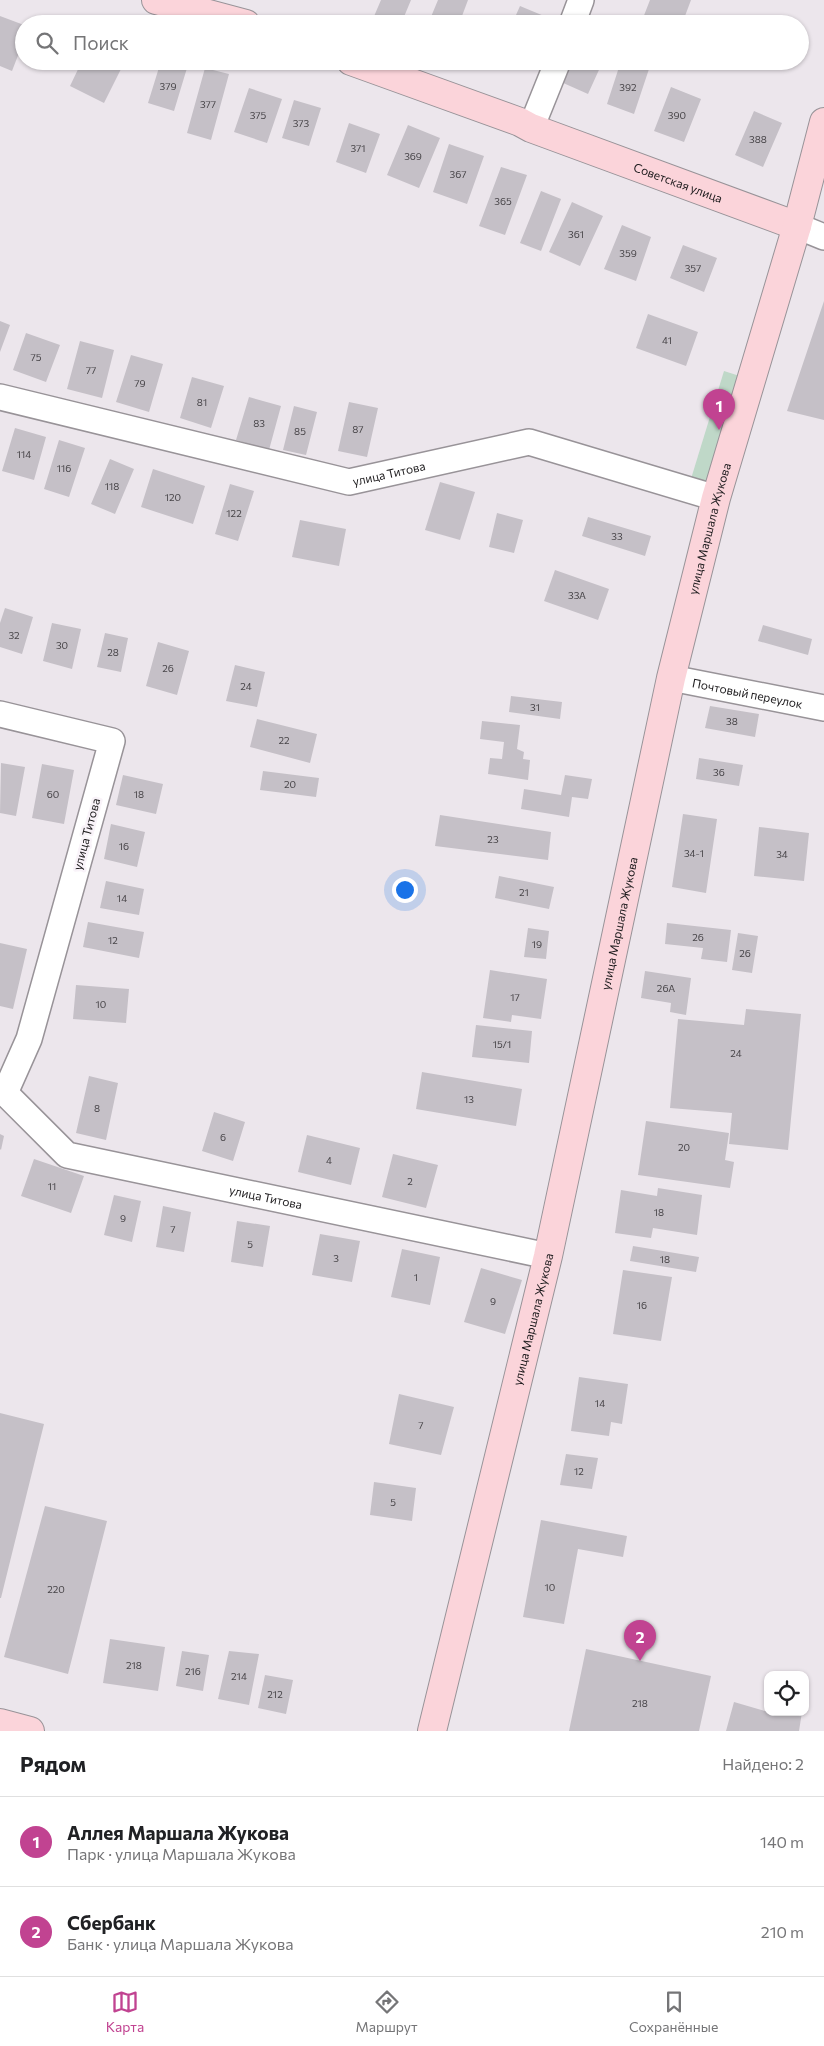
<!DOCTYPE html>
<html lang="ru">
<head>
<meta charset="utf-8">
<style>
  body { margin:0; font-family:Commissioner,sans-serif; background:#f2f2f2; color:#202124 }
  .controls { position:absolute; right:15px; bottom:15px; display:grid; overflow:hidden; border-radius:10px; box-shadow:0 1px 4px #0004 }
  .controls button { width:45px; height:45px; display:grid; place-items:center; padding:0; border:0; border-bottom:1px solid #e0e0e0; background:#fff; color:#202124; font:25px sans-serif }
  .you { position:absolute; left:404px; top:889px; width:18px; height:18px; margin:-12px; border:4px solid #fff; border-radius:50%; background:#1a73e8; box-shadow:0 0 0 8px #1a73e833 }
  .badge { display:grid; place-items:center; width:32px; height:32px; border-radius:50%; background:#c14391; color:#fff; font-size:16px; font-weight:700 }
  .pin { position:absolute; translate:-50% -41px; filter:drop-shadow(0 1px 2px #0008) }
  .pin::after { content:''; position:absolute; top:26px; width:18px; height:15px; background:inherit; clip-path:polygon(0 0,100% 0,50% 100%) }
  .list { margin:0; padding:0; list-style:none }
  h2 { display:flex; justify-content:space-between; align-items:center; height:65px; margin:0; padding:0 20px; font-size:21px }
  h2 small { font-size:16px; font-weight:400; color:#757577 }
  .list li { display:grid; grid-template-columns:32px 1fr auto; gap:15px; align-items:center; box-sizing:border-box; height:90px; padding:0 20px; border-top:1px solid #e0e0e0 }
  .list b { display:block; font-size:19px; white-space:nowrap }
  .list p { margin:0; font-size:16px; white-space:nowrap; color:#757577 }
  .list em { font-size:16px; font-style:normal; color:#757577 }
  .icon { flex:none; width:28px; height:28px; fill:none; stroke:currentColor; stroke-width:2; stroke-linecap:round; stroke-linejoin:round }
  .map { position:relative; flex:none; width:824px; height:1731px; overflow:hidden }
  .search { position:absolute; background:#fff; box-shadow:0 1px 4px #0004; left:15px; right:15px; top:15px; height:55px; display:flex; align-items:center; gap:12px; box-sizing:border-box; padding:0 18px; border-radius:28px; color:#757577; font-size:19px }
  .sheet { height:245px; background:#fff }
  nav { display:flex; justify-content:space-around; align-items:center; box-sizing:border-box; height:70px; border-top:1px solid #e0e0e0; background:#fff; font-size:14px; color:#757577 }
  nav a { display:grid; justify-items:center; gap:2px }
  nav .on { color:#c14391 }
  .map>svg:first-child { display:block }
  .green { fill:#bfd8c8 }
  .building { fill:#c5c0c7 }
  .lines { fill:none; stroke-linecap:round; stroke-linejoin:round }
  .street-casing { stroke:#989398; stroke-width:28 }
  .secondary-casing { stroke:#989398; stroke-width:30 }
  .street { stroke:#fff; stroke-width:25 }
  .secondary { stroke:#fbd4da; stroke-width:28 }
  .labels { text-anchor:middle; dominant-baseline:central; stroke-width:5; stroke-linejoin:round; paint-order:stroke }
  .number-label { font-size:10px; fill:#474448 }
  .street-label { font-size:12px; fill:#1d1b1d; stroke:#f9f3f9 }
</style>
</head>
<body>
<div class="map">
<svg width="824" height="1731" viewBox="0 0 824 1731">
  <rect width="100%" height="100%" fill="#ece6ec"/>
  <path class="green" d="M724,371L746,378L713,490L690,482Z"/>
  <path class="building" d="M381,0H411L401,24H380L372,21Z
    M438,0H468L459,24H428Z
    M650,0H691L682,24H658L643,18Z
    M520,6L544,16L540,24H512Z
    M0,16L24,25V40L12,71L0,66Z
    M82,61H125L104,103L70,86Z
    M161,61L187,68L174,111L148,103Z
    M511,61H523L521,66Z
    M571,61H603L588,94L561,82Z
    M621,61L649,69L634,114L607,104Z
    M205,68L229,74L211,140L187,133Z
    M671,87L701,99L684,142L654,131Z
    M249,88L282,99L267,143L234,132Z
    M294,100L321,108L309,146L282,138Z
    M754,111L782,123L763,167L735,155Z
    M349,123L380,134L366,173L336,162Z
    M408,125L440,138L419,188L387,175Z
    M449,144L484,156L467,204L433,192Z
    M501,167L527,175L505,235L479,226Z
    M541,191L561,199L541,251L520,243Z
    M572,202L603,216L580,266L549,252Z
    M622,225L651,237L636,281L604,269Z
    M683,245L717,258L704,292L670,278Z
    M824,301V420L787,411Z
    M648,314L698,332L686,366L636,348Z
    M0,321L10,325L0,352Z
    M26,333L60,345L46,382L13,370Z
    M80,341L114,350L102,398L67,389Z
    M131,355L163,364L149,412L116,402Z
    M192,377L224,386L211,428L180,418Z
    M249,397L281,406L269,450L236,440Z
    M349,402L378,408L367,457L338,451Z
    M294,406L317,412L306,455L283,450Z
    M15,428L46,437L34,480L2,471Z
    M59,440L85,448L69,497L44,489Z
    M110,459L134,469L115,514L91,504Z
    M153,469L205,486L193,524L141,507Z
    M440,482L475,492L460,540L425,530Z
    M230,484L254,491L238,541L215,534Z
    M497,513L523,520L514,553L489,547Z
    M588,517L651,536L645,556L582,536Z
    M300,520L346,529L339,566L292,557Z
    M555,570L609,589L598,620L544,601Z
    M5,608L33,617L22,654L0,647V623Z
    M52,623L81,629L72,669L43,661Z
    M763,625L812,639L808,655L758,641Z
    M105,633L128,638L121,672L97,667Z
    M158,642L189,651L177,695L146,686Z
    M235,665L265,672L257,707L226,701Z
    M511,696L562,702L560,719L509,712Z
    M710,706L759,714L755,737L705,728Z
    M257,719L317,734L310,763L250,747Z
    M482,721L520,725L517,749L524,752L523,759L530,760L528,780L488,774L490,758L502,759L504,742L480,739Z
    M699,758L743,765L739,786L696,779Z
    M1,763L25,767L16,816L0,813Z
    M42,764L74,770L64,824L32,818Z
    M263,771L319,778L316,797L260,790Z
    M123,775L163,784L156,814L116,805Z
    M565,775L592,779L588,799L572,797L569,817L521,809L524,789L561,795Z
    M683,814L717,819L706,893L672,887Z
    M440,815L551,832L548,860L435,846Z
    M111,824L145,832L137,867L104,859Z
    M759,827L809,833L804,881L754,876Z
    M499,876L554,887L549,909L495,898Z
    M106,881L144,889L139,915L100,908Z
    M88,922L144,932L139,958L83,947Z
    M667,923L731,930L727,962L701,959L703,948L665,944Z
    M528,928L549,931L546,959L524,957Z
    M738,933L758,936L752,973L732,970Z
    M0,943L27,949L13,1009L0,1006Z
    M490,970L547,979L541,1019L512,1015L511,1022L483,1018Z
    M645,971L691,978L686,1015L670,1012L671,1003L641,998Z
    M76,985L129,989L126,1023L73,1019Z
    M746,1009L801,1014L788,1150L729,1144L732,1113L670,1108L678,1019L744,1025Z
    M476,1025L532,1031L529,1063L472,1057Z
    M422,1072L522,1089L516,1126L416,1109Z
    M89,1076L118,1083L106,1140L76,1133Z
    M214,1112L245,1122L233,1161L202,1151Z
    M646,1121L729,1133L725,1160L734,1162L730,1188L638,1175Z
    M0,1134L4,1136L1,1150L0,1149Z
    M307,1135L360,1148L351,1185L298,1172Z
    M393,1154L438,1165L426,1208L382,1197Z
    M34,1159L84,1176L71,1213L21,1196Z
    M658,1188L702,1195L697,1235L653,1228L651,1238L615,1233L621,1190L657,1196Z
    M114,1195L141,1201L132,1242L104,1235Z
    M163,1206L191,1212L184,1252L156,1247Z
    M237,1221L270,1226L263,1267L231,1262Z
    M320,1234L360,1241L352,1282L312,1275Z
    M633,1246L699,1257L696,1272L630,1261Z
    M402,1249L440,1257L430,1305L391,1297Z
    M481,1268L522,1280L505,1334L464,1322Z
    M623,1270L672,1277L661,1341L613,1334Z
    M579,1377L628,1384L622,1424L611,1422L609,1436L571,1431Z
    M399,1394L454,1407L441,1455L389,1444Z
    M0,1413L44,1424L1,1598H0Z
    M566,1454L598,1458L592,1489L560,1485Z
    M374,1482L416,1488L412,1521L370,1515Z
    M45,1506L107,1521L68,1674L4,1657Z
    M541,1520L627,1536L623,1557L578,1549L564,1624L523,1617Z
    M110,1639L165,1647L158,1691L103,1683Z
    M586,1649L711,1676L699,1731H569Z
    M182,1651L209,1655L203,1691L176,1686Z
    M229,1651L259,1654L249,1705L218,1699Z
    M265,1675L293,1680L286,1714L258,1708Z
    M734,1702L768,1712H802L799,1731H726Z"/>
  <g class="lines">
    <defs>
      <g id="street">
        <path d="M572,24L581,0"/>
        <path d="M531,128L558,61"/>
        <path d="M797,226L824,237"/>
        <path id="s1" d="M0,397L349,482L529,442L716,498"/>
        <path id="s2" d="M671,678L824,708"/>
        <path d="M0,714L112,741L29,1039L5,1093"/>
        <path id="s3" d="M0,1088L67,1155L548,1256"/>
      </g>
      <g id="secondary">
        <path d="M156,0L246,24"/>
        <path id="s4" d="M351,61L520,122L531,128L797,226"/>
        <path d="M0,1723L30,1731"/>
        <path id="s5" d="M432,1731L548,1256L671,678L716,498L797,226L824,122"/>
      </g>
    </defs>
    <use href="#street" class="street-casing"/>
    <use href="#secondary" class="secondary-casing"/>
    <use href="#street" class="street"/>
    <use href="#secondary" class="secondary"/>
  </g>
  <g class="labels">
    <g class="number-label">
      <text x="168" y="86">379</text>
      <text x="628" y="87">392</text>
      <text x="208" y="104">377</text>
      <text x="258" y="115">375</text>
      <text x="677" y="115">390</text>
      <text x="301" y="123">373</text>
      <text x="758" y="139">388</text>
      <text x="358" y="148">371</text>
      <text x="413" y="156">369</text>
      <text x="458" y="174">367</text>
      <text x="503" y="201">365</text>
      <text x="576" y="234">361</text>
      <text x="628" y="253">359</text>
      <text x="693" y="268">357</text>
      <text x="667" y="340">41</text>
      <text x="36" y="357">75</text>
      <text x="91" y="370">77</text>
      <text x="140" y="383">79</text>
      <text x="202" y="402">81</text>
      <text x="259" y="423">83</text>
      <text x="358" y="429">87</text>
      <text x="300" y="431">85</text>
      <text x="24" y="454">114</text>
      <text x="64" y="468">116</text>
      <text x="112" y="486">118</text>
      <text x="173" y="497">120</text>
      <text x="234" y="513">122</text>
      <text x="617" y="536">33</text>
      <text x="577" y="595">33А</text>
      <text x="14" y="635">32</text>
      <text x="62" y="645">30</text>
      <text x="113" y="652">28</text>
      <text x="168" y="668">26</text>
      <text x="246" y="686">24</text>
      <text x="535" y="707">31</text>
      <text x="732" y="721">38</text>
      <text x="284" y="740">22</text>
      <text x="719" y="772">36</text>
      <text x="290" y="784">20</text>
      <text x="53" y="794">60</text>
      <text x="139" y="794">18</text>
      <text x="493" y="839">23</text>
      <text x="124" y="846">16</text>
      <text x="694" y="853">34-1</text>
      <text x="782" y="854">34</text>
      <text x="524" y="892">21</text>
      <text x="122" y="898">14</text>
      <text x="698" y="937">26</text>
      <text x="113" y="940">12</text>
      <text x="537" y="944">19</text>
      <text x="745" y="953">26</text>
      <text x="666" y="988">26А</text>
      <text x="515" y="997">17</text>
      <text x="101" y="1004">10</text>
      <text x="502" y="1044">15/1</text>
      <text x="736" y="1053">24</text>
      <text x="469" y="1099">13</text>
      <text x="97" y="1108">8</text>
      <text x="223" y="1137">6</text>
      <text x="684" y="1147">20</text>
      <text x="329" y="1160">4</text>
      <text x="410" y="1181">2</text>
      <text x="52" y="1186">11</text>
      <text x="659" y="1212">18</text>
      <text x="123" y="1218">9</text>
      <text x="173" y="1229">7</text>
      <text x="250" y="1244">5</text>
      <text x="336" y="1258">3</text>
      <text x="665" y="1259">18</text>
      <text x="416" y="1277">1</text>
      <text x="493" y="1301">9</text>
      <text x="642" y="1305">16</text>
      <text x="600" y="1403">14</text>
      <text x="421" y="1425">7</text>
      <text x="579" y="1471">12</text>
      <text x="393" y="1502">5</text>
      <text x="550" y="1587">10</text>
      <text x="56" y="1589">220</text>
      <text x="134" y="1665">218</text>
      <text x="193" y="1671">216</text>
      <text x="239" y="1676">214</text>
      <text x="275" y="1694">212</text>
      <text x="640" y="1703">218</text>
    </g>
    <g class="street-label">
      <text stroke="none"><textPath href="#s4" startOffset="349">Советская улица</textPath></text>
      <text stroke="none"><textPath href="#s1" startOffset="400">улица Титова</textPath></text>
      <text stroke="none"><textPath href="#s5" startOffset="1234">улица Маршала Жукова</textPath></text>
      <text stroke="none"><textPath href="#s2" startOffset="78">Почтовый переулок</textPath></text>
      <text transform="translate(86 834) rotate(-75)">улица Титова</text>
      <text stroke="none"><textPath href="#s5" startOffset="829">улица Маршала Жукова</textPath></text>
      <text stroke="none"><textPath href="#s3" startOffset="298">улица Титова</textPath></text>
      <text stroke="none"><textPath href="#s5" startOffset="424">улица Маршала Жукова</textPath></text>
    </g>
  </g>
</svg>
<div class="controls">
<button><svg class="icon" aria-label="locate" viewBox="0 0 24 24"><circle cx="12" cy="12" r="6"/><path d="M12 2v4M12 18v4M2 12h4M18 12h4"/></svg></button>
</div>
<div class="you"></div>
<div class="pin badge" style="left:719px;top:430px">1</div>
<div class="pin badge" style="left:640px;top:1661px">2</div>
<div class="search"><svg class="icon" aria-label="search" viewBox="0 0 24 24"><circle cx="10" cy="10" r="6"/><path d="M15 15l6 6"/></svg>Поиск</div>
</div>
<section class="sheet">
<h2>Рядом<small>Найдено: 2</small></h2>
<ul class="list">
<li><span class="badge">1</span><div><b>Аллея Маршала Жукова</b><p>Парк · улица Маршала Жукова</p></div><em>140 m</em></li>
<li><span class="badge">2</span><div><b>Сбербанк</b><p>Банк · улица Маршала Жукова</p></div><em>210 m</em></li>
</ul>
</section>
<nav>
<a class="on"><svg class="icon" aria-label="map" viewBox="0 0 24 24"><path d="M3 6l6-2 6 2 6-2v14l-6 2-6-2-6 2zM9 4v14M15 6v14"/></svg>Карта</a>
<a><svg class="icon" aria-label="directions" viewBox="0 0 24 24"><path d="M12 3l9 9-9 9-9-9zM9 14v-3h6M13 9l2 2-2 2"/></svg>Маршрут</a>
<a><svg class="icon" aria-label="saved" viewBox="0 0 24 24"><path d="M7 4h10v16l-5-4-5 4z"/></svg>Сохранённые</a>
</nav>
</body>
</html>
